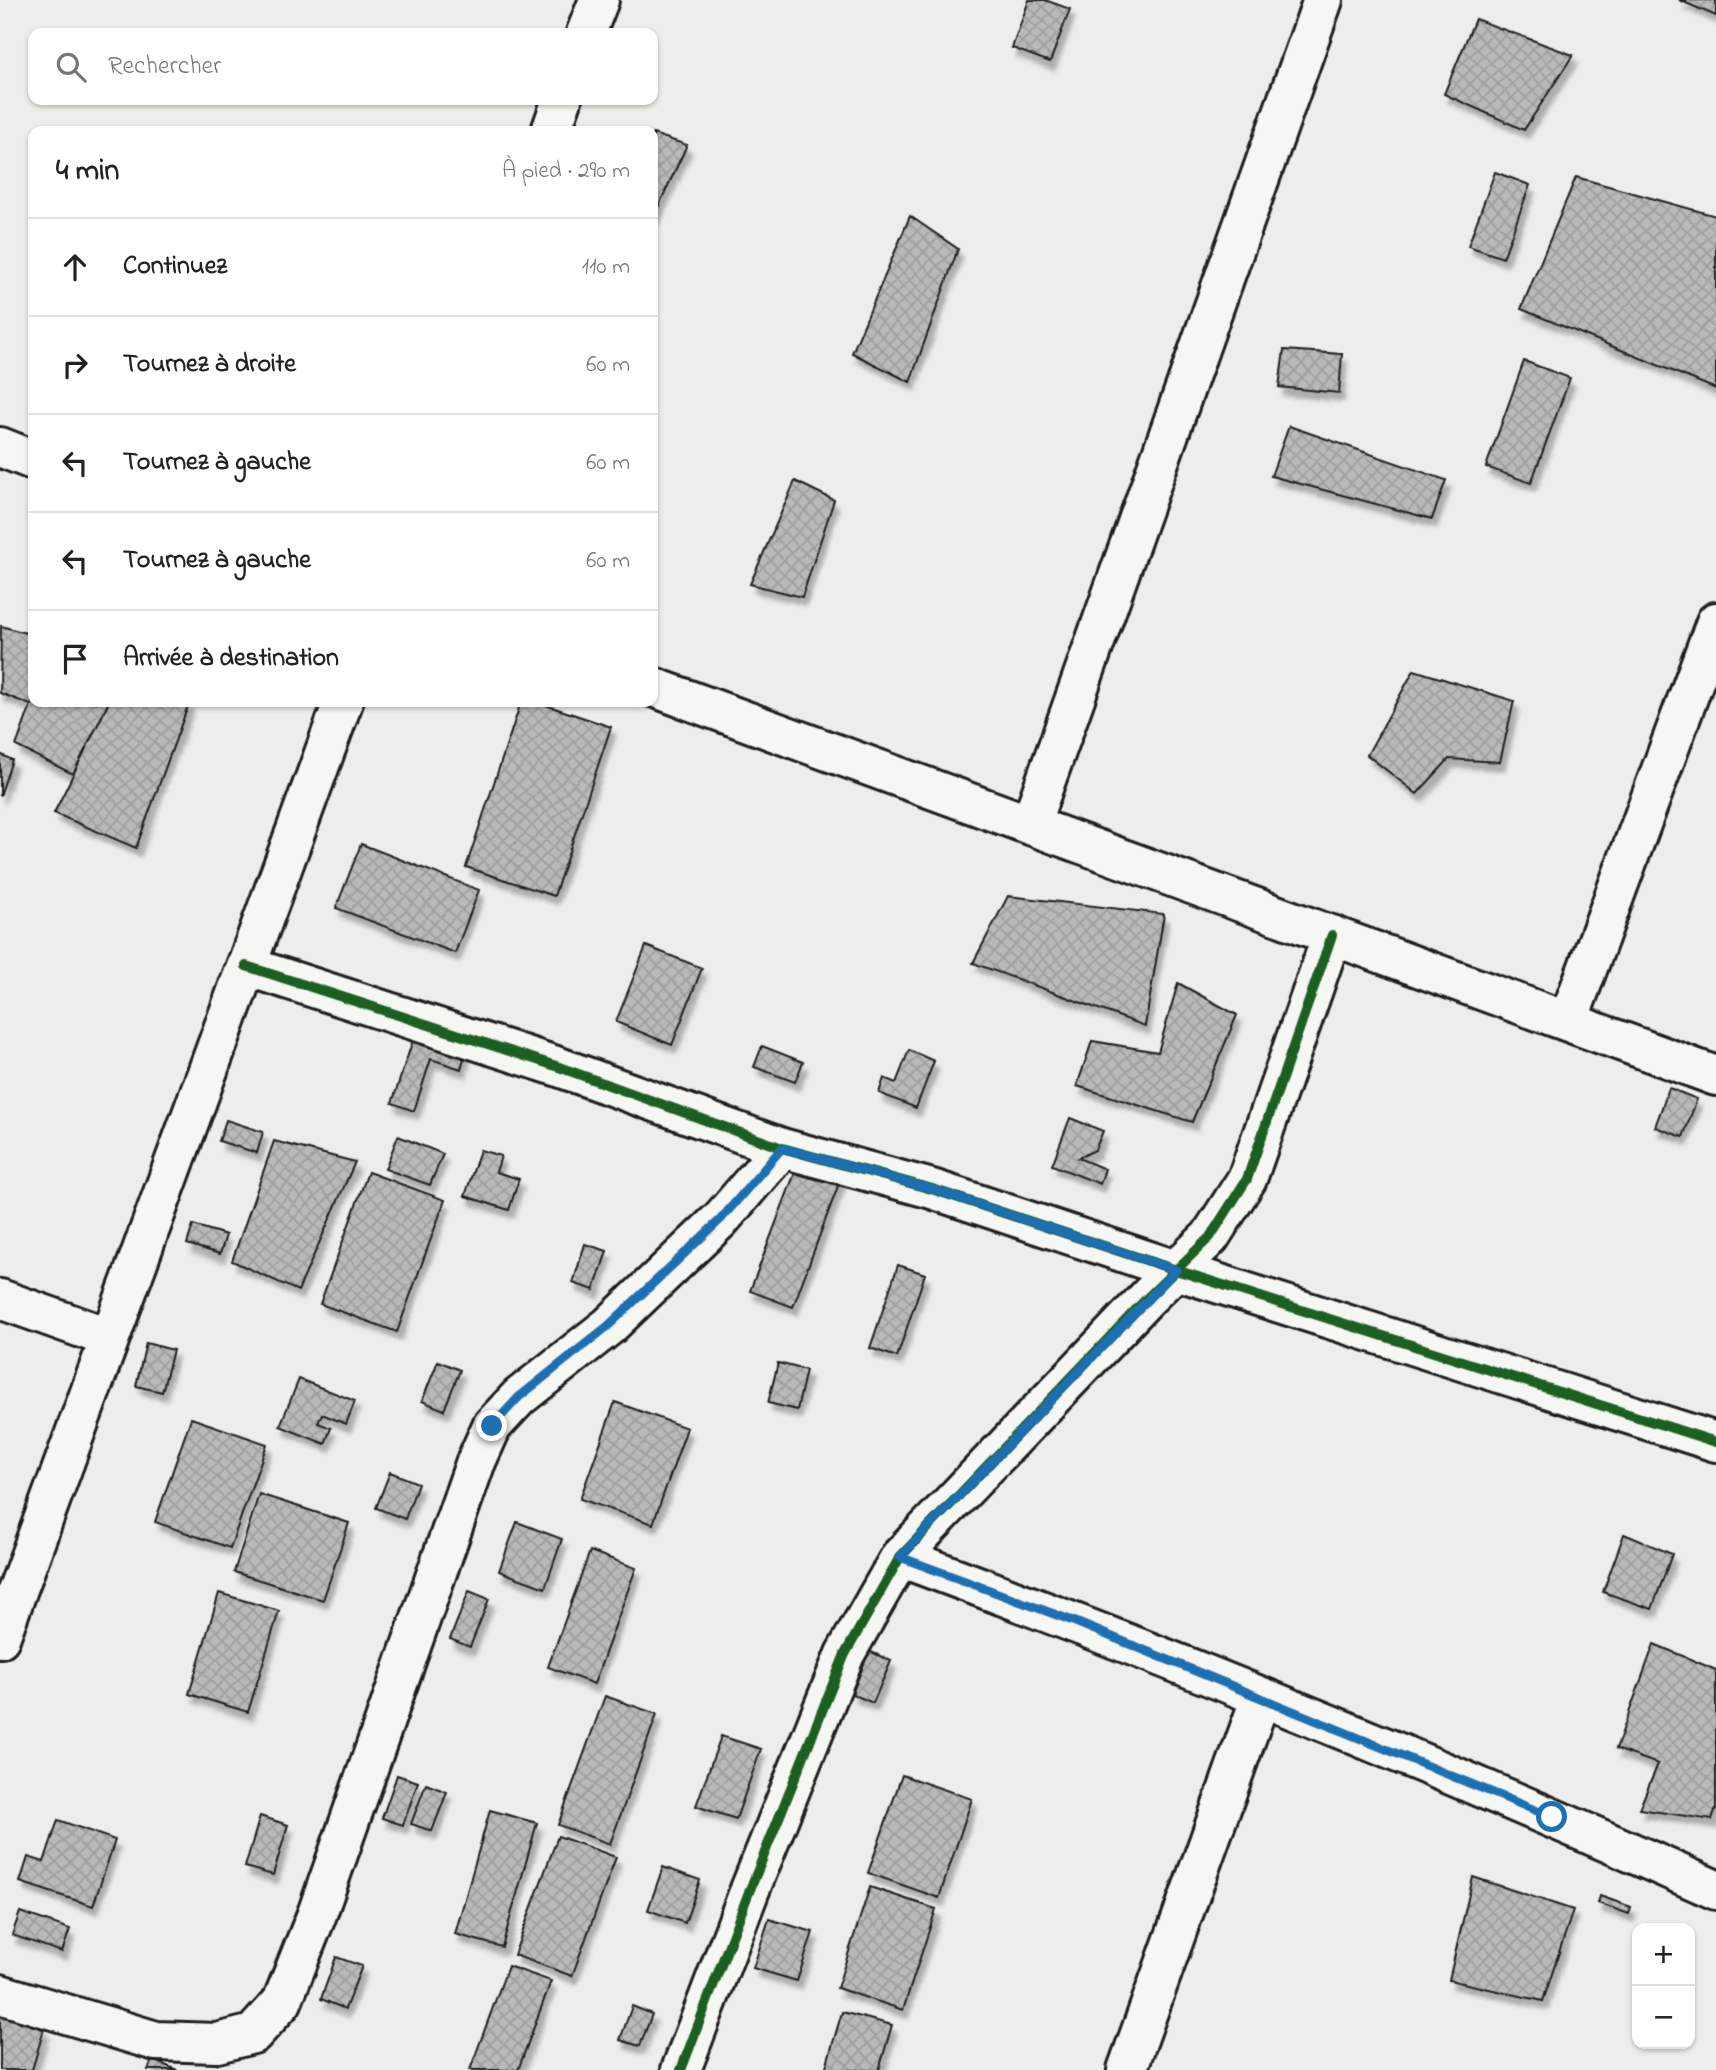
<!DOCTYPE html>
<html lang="fr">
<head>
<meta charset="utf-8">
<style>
  body { margin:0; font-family:"Indie Flower",sans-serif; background:#f2f2f2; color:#222 }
  .controls { position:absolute; right:21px; bottom:21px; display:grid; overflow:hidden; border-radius:14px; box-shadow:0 2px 5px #0004 }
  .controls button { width:63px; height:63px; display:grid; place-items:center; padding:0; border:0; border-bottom:2px solid #e0e0e0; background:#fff; color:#222; font:35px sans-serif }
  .stop { position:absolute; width:21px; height:21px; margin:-16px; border:5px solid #1f6fb2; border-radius:50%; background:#fff }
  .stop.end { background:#1f6fb2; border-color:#fff; box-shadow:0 2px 7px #0008 }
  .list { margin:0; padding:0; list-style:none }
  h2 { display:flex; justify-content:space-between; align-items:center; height:91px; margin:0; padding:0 28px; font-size:30px }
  h2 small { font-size:23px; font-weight:400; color:#767676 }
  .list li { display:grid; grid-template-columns:46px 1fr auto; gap:21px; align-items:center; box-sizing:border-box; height:98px; padding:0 28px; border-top:2px solid #e0e0e0 }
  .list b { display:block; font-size:26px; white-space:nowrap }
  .list em { font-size:23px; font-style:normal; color:#767676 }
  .icon { flex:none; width:38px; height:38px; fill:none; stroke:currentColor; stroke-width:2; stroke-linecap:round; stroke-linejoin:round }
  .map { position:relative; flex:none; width:1716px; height:2070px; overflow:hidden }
  .search { position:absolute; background:#fff; box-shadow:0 2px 5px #0004; left:28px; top:28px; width:630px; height:77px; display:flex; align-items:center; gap:18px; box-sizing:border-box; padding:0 24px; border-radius:14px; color:#767676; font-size:26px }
  .panel { position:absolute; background:#fff; box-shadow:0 2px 5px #0004; left:28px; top:126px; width:630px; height:581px; border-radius:14px }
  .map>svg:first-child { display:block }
  .building { fill:url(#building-cross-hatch); stroke:#1c1c1c; stroke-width:2; filter:url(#shadow) }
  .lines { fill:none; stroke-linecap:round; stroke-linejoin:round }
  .street-casing { stroke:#1c1c1c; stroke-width:44 }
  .street { stroke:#f6f6f2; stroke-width:38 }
  .cycleway-casing { stroke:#f6f6f2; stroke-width:15 }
  .cycleway { stroke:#1b5e20; stroke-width:10 }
  .route { stroke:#1f6fb2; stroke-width:9 }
</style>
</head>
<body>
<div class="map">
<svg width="1716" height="2070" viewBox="0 0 1716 2070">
  <defs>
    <pattern id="building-cross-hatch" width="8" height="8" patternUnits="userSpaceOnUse" patternTransform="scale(1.75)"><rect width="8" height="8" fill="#b9b9b6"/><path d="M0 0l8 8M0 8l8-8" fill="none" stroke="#9e9e9c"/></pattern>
    <filter id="shadow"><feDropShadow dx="4.5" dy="8" stdDeviation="2" flood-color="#0004"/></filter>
  </defs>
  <rect width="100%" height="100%" fill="#edede9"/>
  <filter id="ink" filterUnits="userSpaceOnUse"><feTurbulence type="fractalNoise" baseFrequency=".0143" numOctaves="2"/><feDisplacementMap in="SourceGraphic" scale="14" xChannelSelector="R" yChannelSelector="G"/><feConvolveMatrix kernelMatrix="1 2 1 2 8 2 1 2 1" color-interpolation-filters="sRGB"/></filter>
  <g filter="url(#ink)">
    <path class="building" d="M1029,0H1045L1070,9L1050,62L1012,48Z
      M1679,0H1716V16Z
      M1475,19L1573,55L1524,130L1444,94Z
      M653,134L687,145L653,218Z
      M1495,172L1530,185L1503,258L1468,246Z
      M1576,177L1716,216V389L1521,309Z
      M910,216L958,249L910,382L852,353Z
      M1284,350L1342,354L1339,393L1279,387Z
      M1524,361L1570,378L1531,483L1486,467Z
      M1289,426L1446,480L1432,519L1271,476Z
      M795,481L834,500L802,597L750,584Z
      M1,626L33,635V702H109L73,774L16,746L31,705L0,693Z
      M1414,670L1514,701L1500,762L1449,759L1417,794L1367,755Z
      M109,702H186L189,703L136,848L54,813Z
      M521,702H537L611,727L554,896L466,867Z
      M0,754L12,760L0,796Z
      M361,844L479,890L455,953L336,908Z
      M1008,896L1164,914L1145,1026L973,963Z
      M646,946L702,968L672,1045L616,1022Z
      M1178,983L1237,1015L1192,1122L1077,1086L1092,1041L1158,1052Z
      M415,1034L466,1051L461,1069L431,1059L414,1111L392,1103Z
      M762,1046L803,1062L795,1082L754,1067Z
      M909,1050L934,1061L916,1108L879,1093L884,1078L896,1083Z
      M1669,1088L1697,1099L1683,1137L1655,1127Z
      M1070,1118L1103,1131L1095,1150L1078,1158L1105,1169L1100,1184L1052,1165Z
      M226,1120L263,1132L257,1153L219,1141Z
      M398,1136L443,1154L430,1185L385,1169Z
      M274,1141L355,1162L298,1291L232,1261Z
      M480,1150L501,1156L496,1172L519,1179L509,1210L465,1196Z
      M799,1162L841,1178L793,1307L750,1291Z
      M368,1172L445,1200L397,1332L320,1304Z
      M193,1225L226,1235L220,1254L187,1244Z
      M585,1244L607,1251L594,1290L573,1283Z
      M898,1265L925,1274L897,1357L870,1348Z
      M146,1343L173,1350L162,1392L136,1386Z
      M438,1361L460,1370L444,1410L422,1401Z
      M778,1363L806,1370L797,1410L768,1403Z
      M299,1379L355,1401L346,1424L322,1414L318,1423L331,1428L325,1444L280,1426Z
      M615,1402L687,1428L653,1524L580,1499Z
      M191,1418L267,1444L230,1548L155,1522Z
      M390,1472L418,1483L405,1519L376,1508Z
      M259,1494L349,1523L323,1600L234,1572Z
      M517,1522L562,1539L545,1588L499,1571Z
      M1624,1534L1672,1554L1652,1609L1603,1592Z
      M590,1551L636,1568L594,1684L548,1667Z
      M469,1591L489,1599L470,1647L450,1639Z
      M219,1593L279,1611L248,1712L189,1694Z
      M1654,1644L1716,1670V1809L1712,1820L1639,1809L1658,1764L1616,1749Z
      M869,1651L891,1661L873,1703L852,1694Z
      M605,1696L657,1714L610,1844L558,1825Z
      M721,1736L761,1749L736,1819L696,1806Z
      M397,1775L418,1782L403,1825L382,1818Z
      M902,1775L972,1799L939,1898L868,1873Z
      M426,1784L447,1792L432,1831L411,1824Z
      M490,1810L537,1823L502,1947L455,1934Z
      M260,1816L288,1825L273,1875L245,1867Z
      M58,1820L115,1840L93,1906L20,1882L28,1857L44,1862Z
      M558,1836L616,1857L572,1976L514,1955Z
      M663,1867L700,1880L685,1923L648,1910Z
      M1473,1877L1573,1910L1543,2001L1449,1980Z
      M870,1887L936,1909L903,2010L837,1988Z
      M1600,1896L1631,1907L1629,1914L1598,1903Z
      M20,1912L70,1929L62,1952L12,1935Z
      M769,1919L813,1932L797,1981L753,1968Z
      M336,1957L362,1966L345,2009L321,1999Z
      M508,1966L551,1981L518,2070H470Z
      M632,2006L652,2014L640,2046L620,2040Z
      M842,2012L892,2025L879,2070H825Z
      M0,2015L44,2029L32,2070H0Z
      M152,2060L177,2070H148Z"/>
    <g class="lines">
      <defs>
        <path id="street" d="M586,33L599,0
          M551,131L562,100
          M0,447L33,460
          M653,687L1716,1076
          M1030,825L1323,0
          M246,966L559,1067L782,1148L932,1189L1176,1270L1716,1442
          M1568,1021L1716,622
          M0,1299L110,1338
          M900,1557C1175,1659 1448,1770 1716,1890
          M0,1638L343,702
          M0,1994L156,2041L217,2043L253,2034L282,2002L317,1914L475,1464L492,1426L519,1397L609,1326L721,1219L782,1148
          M681,2070L749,1892L845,1654L900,1557L1149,1296L1210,1237L1247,1179L1332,935
          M1127,2070L1261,1697"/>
      </defs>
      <use href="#street" class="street-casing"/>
      <use href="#street" class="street"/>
      <defs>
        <path id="cycleway" d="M246,966L559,1067L782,1148L932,1189L1176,1270L1716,1442
          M681,2070L749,1892L845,1654L900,1557L1149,1296L1210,1237L1247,1179L1332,935"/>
      </defs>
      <use href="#cycleway" class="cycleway-casing"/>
      <use href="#cycleway" class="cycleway"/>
    </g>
  </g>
  <g class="lines" filter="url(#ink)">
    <path class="route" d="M492,1426L519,1397L608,1326L721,1219L782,1148L932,1189L1176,1270L900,1557L1073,1621L1552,1817"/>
  </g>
</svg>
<div class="controls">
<button>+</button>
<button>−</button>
</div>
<div class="stop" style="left:1552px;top:1817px"></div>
<div class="stop end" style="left:492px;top:1426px"></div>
<div class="search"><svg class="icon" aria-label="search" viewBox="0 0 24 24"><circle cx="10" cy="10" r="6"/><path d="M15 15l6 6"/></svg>Rechercher</div>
<section class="panel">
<h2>4 min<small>À pied · 290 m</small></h2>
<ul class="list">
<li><svg class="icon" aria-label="ahead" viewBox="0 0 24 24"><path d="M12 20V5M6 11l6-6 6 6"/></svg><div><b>Continuez</b></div><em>110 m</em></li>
<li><svg class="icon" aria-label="right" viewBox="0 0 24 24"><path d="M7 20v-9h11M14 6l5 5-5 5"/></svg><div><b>Tournez à droite</b></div><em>60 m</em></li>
<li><svg class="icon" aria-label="left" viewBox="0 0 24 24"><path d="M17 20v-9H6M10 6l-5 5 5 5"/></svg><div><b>Tournez à gauche</b></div><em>60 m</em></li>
<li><svg class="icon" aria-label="left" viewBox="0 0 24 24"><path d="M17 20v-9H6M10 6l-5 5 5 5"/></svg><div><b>Tournez à gauche</b></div><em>60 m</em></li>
<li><svg class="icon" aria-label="arrive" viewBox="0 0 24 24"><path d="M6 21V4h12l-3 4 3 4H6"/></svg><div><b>Arrivée à destination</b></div></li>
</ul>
</section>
</div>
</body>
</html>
